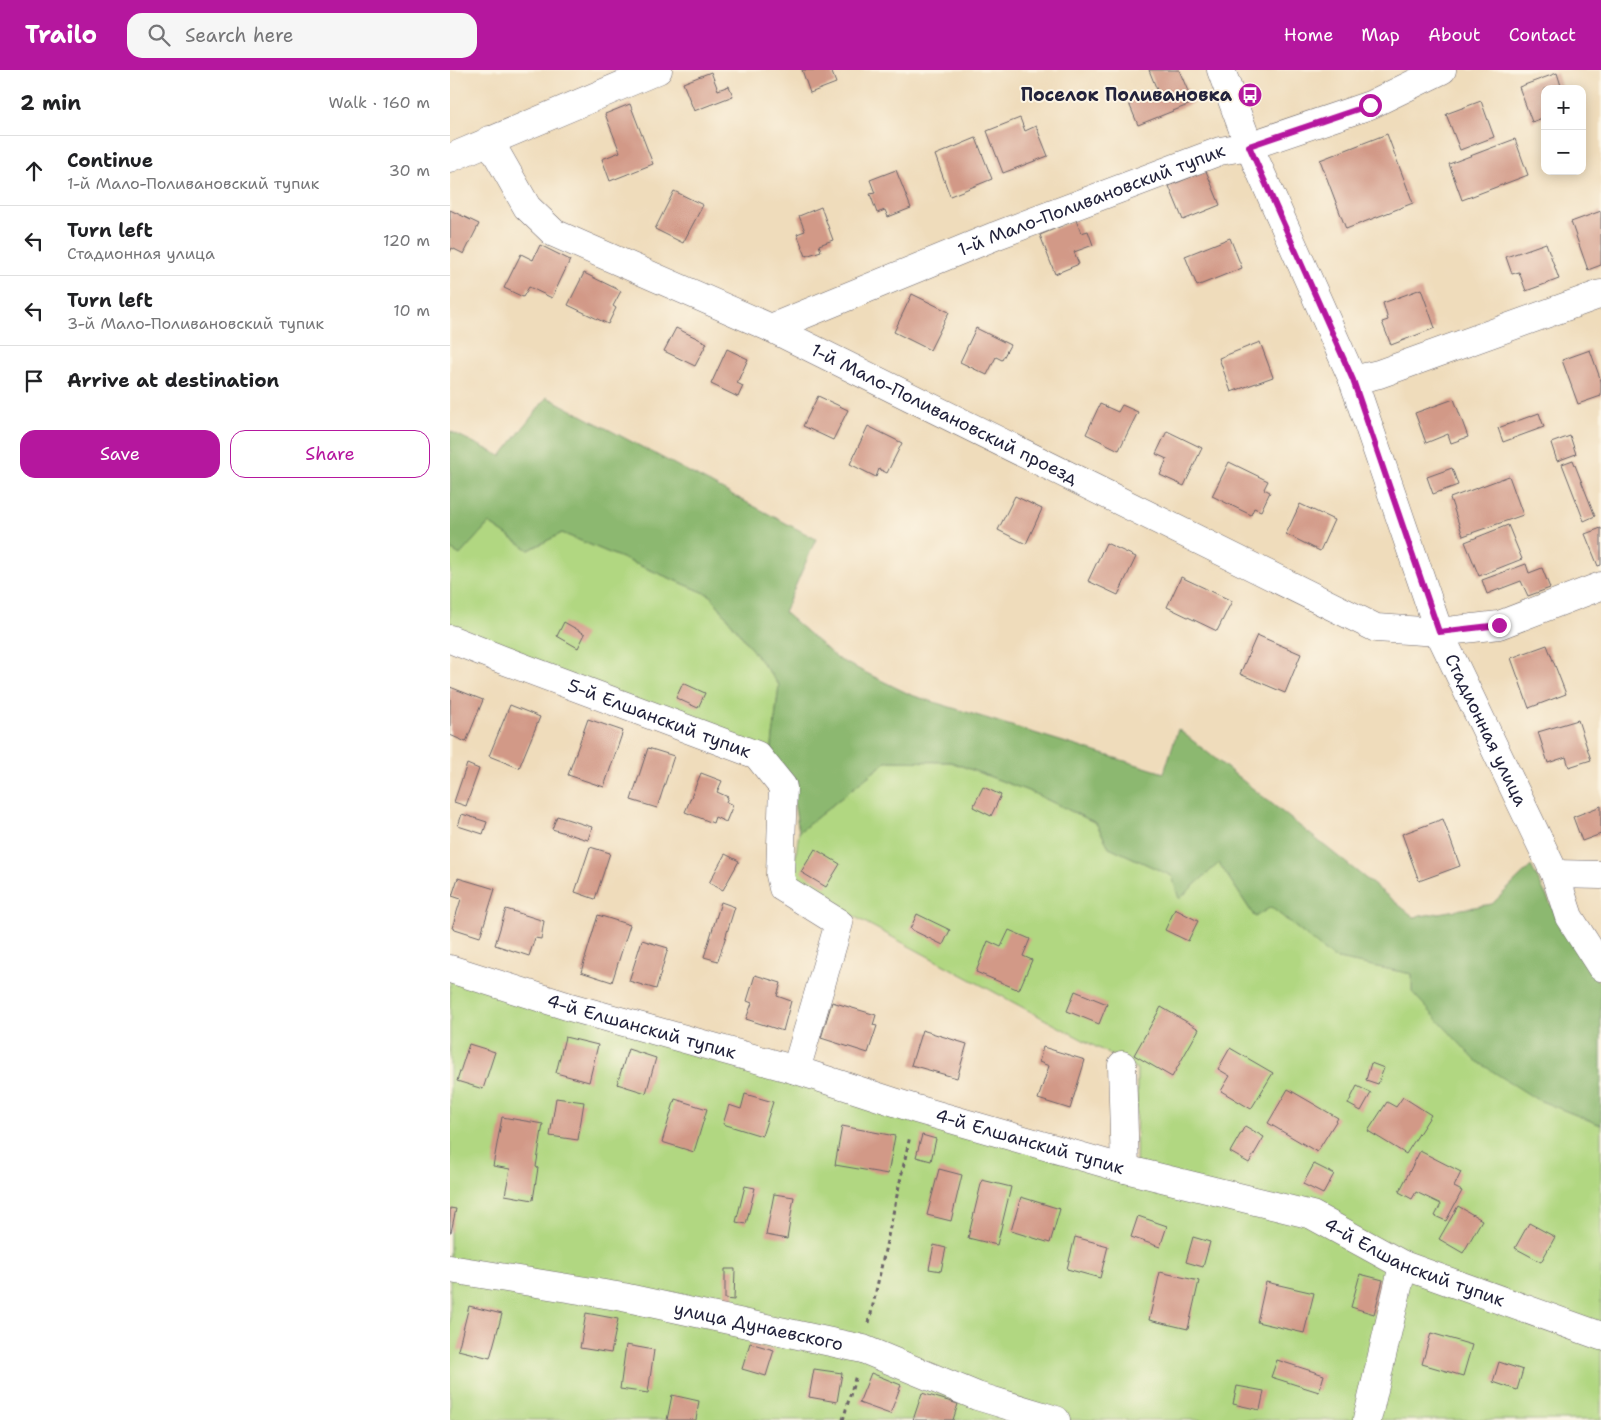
<!DOCTYPE html>
<html lang="en">
<head>
<meta charset="utf-8">
<style>
  body { margin:0; font-family:"Shantell Sans",sans-serif; background:#f6f6f6; color:#202124 }
  .controls { position:absolute; right:15px; top:15px; display:grid; overflow:hidden; border-radius:10px; box-shadow:0 2px 12px #0003 }
  .controls button { width:45px; height:45px; display:grid; place-items:center; padding:0; border:0; border-bottom:1px solid #e0e0e0; background:#fff; color:#202124; font:25px sans-serif }
  .stop { position:absolute; width:15px; height:15px; margin:-11px; border:4px solid #b5179e; border-radius:50%; background:#fff }
  .stop.end { background:#b5179e; border-color:#fff; box-shadow:0 1px 5px #0008 }
  .list { margin:0; padding:0; list-style:none }
  h2 { display:flex; justify-content:space-between; align-items:center; height:65px; margin:0; padding:0 20px; font-size:21px }
  h2 small { font-size:16px; font-weight:400; color:#757577 }
  .list li { display:grid; grid-template-columns:32px 1fr auto; gap:15px; align-items:center; box-sizing:border-box; height:70px; padding:0 20px; border-top:1px solid #e0e0e0 }
  .list b { display:block; font-size:19px; white-space:nowrap }
  .list p { margin:0; font-size:16px; white-space:nowrap; color:#757577 }
  .list em { font-size:16px; font-style:normal; color:#757577 }
  .actions { display:flex; gap:10px; padding:15px 20px }
  .actions a { flex:1; padding:11px 0; border:1px solid #b5179e; border-radius:15px; text-align:center; font-size:18px; color:#b5179e }
  .actions .main { background:#b5179e; color:#fff }
  .icon { flex:none; width:28px; height:28px; fill:none; stroke:currentColor; stroke-width:2; stroke-linecap:round; stroke-linejoin:round }
  .map { position:relative; flex:none; width:1151px; height:1350px; overflow:hidden }
  header { display:flex; align-items:center; gap:30px; box-sizing:border-box; height:70px; padding:0 25px; background:#b5179e; color:#fff }
  header strong { font-size:24px }
  nav { display:flex; gap:28px; margin-inline-start:auto; font-size:18px }
  .search { width:350px; height:45px; background:#f6f6f6; display:flex; align-items:center; gap:12px; box-sizing:border-box; padding:0 18px; border-radius:15px; color:#757577; font-size:19px }
  main { display:flex }
  aside { flex:1; background:#fff }
  .map>svg:first-child { display:block }
  .green { fill:#b1d781; stroke:#6a7c5e }
  .forest { fill:#8cb86f; stroke:#576d55 }
  .building { fill:#d29987 }
  .lines { fill:none; stroke-linecap:round; stroke-linejoin:round }
  .minor-casing { stroke:#6a6368; stroke-width:29 }
  .path { stroke:#6a6368; stroke-width:3; stroke-dasharray:4 4; stroke-linecap:butt }
  .minor { stroke:#fff; stroke-width:28 }
  .route { stroke:#b5179e; stroke-width:6 }
  .labels { text-anchor:middle; dominant-baseline:central; stroke-width:4; stroke-linejoin:round; paint-order:stroke }
  .poi-label { font-size:18px; font-weight:bold; fill:#22223b; stroke:#fcf5e5; text-anchor:end }
  .street-label { font-size:18px; fill:#22223b; stroke:#fcf5e5 }
</style>
</head>
<body>
<header>
<strong>Trailo</strong>
<div class="search"><svg class="icon" aria-label="search" viewBox="0 0 24 24"><circle cx="10" cy="10" r="6"/><path d="M15 15l6 6"/></svg>Search here</div>
<nav><a>Home</a><a>Map</a><a>About</a><a>Contact</a></nav>
</header>
<main>
<aside>
<h2>2 min<small>Walk · 160 m</small></h2>
<ul class="list">
<li><svg class="icon" aria-label="ahead" viewBox="0 0 24 24"><path d="M12 20V5M6 11l6-6 6 6"/></svg><div><b>Continue</b><p>1-й Мало-Поливановский тупик</p></div><em>30 m</em></li>
<li><svg class="icon" aria-label="left" viewBox="0 0 24 24"><path d="M17 20v-9H6M10 6l-5 5 5 5"/></svg><div><b>Turn left</b><p>Стадионная улица</p></div><em>120 m</em></li>
<li><svg class="icon" aria-label="left" viewBox="0 0 24 24"><path d="M17 20v-9H6M10 6l-5 5 5 5"/></svg><div><b>Turn left</b><p>3-й Мало-Поливановский тупик</p></div><em>10 m</em></li>
<li><svg class="icon" aria-label="arrive" viewBox="0 0 24 24"><path d="M6 21V4h12l-3 4 3 4H6"/></svg><div><b>Arrive at destination</b></div></li>
</ul>
<div class="actions"><a class="main">Save</a><a>Share</a></div>
</aside>
<div class="map">
<svg width="1151" height="1350" viewBox="0 0 1151 1350">
  <rect width="100%" height="100%" fill="#fcf5e5"/>
  <filter id="ink" filterUnits="userSpaceOnUse"><feTurbulence type="fractalNoise" baseFrequency=".02" numOctaves="2"/><feDisplacementMap in="SourceGraphic" scale="10" xChannelSelector="R" yChannelSelector="G"/><feConvolveMatrix kernelMatrix="1 2 1 2 8 2 1 2 1" color-interpolation-filters="sRGB"/></filter>
  <filter id="wash" filterUnits="userSpaceOnUse"><feTurbulence type="fractalNoise" baseFrequency=".0096" numOctaves="4" result="noise"/><feDisplacementMap in="SourceGraphic" scale="20" xChannelSelector="R" yChannelSelector="G"/><feGaussianBlur stdDeviation="1.12" result="paint"/><feColorMatrix in="noise" values="0 0 0 0 0 0 0 0 0 0 0 0 0 0 0 0 0 1.4 0 .05"/><feComposite in="paint" operator="in"/></filter>
  <g filter="url(#wash)">
    <rect width="100%" height="100%" fill="#efdcbb"/>
    <path class="green" d="M39,453L79,480L112,463L260,525L329,615L321,684L0,559V479L10,484Z
      M437,691L501,692L581,722L646,753L659,777L722,806L769,792L804,846L821,837L884,888L962,904L1086,1029L1151,1055V1350H0V906L686,1114L687,999L342,813L349,762Z"/>
    <path class="forest" d="M97,327L366,469L334,542L388,589L461,625L714,703L728,659L964,847L1042,834L1081,796L1108,848L1147,910L1151,913V1055L1086,1029L1025,990L962,922V904L883,888L821,837L805,847L769,793L729,829L722,806L659,777L646,753L581,722L501,692L437,691L349,762L340,710L321,684L329,615L260,525L112,463L79,480L39,453L10,485L0,479V361L51,386Z"/>
    <g id="blocks">
      <path class="building" d="M352,0H381L386,13L360,23Z
        M699,0H729L743,33L688,55L678,31L707,20Z
        M261,2L268,20L279,16L283,26L244,41L233,13Z
        M1107,3L1112,19H1095V47L1082,52L1069,17Z
        M1031,31L1044,67L1010,80L996,44Z
        M180,34L203,94L160,111L152,89L170,82L155,44Z
        M570,48L575,61L586,56L598,86L553,103L537,61Z
        M937,64L963,133L896,159L870,90Z
        M526,68L542,109L500,126L485,85Z
        M1065,69L1078,105L1012,130L999,94Z
        M446,100L461,138L438,147L435,140L427,143L420,124L425,123L420,110Z
        M756,101L770,135L733,150L719,116Z
        M224,121L253,135L233,173L205,159Z
        M371,137L383,170L369,175L371,181L356,186L347,164L355,161L349,146Z
        M0,140L29,154L14,184L2,178L0,182Z
        M1151,141V195L1138,200L1121,152Z
        M626,150L631,163L638,161L643,175L624,182L629,194L605,204L590,165Z
        M780,168L792,198L747,216L735,186Z
        M1096,173L1109,209L1076,221L1069,202L1062,204L1056,187Z
        M90,175L120,190L102,228L79,217L73,227L54,218L71,184L83,190Z
        M134,203L171,221L163,236L166,238L158,254L118,235Z
        M971,219L985,258L941,275L932,252L938,250L933,233Z
        M462,224L499,242L480,280L444,262Z
        M226,258L257,273L245,296L214,281Z
        M526,258L560,275L552,290L546,287L537,305L510,292Z
        M810,272L823,307L781,322L769,288Z
        M277,279L298,289L287,313L293,316L288,327L261,314Z
        M1140,280L1151,311V326L1128,334L1112,290Z
        M368,326L398,340L383,370L353,356Z
        M1004,329L1018,367L1001,373L998,364L976,373L965,343Z
        M650,334L668,342L672,335L688,342L669,380L636,364Z
        M1089,343L1094,357L1053,372L1048,358Z
        M418,356L452,373L437,403L429,399L426,407L400,394Z
        M717,361L752,378L734,416L710,405L717,389L706,384Z
        M1120,366L1126,384L1107,391L1101,373Z
        M1123,390L1145,446L1134,451L1112,394Z
        M779,392L818,411L814,419L820,422L811,441L804,438L801,445L762,426Z
        M1002,398L1008,415L983,424L977,407Z
        M1059,406L1073,445L1013,466L1000,428Z
        M565,426L592,439L576,474L548,460Z
        M850,434L884,450L870,481L836,464Z
        M1058,455L1072,489L1029,506L1015,472Z
        M1151,458V495L1148,496L1135,464Z
        M656,473L686,487L668,525L638,511Z
        M1076,494L1079,503L1092,498L1100,518L1078,526L1071,511L1037,524L1032,510Z
        M731,507L782,531L767,561L717,537Z
        M114,552L135,564L128,578L107,566Z
        M807,565L851,584L835,623L790,604Z
        M1097,575L1116,624L1079,638L1061,588Z
        M233,613L255,623L248,638L226,628Z
        M0,617L33,630L16,672L0,665Z
        M60,635L90,647L69,698L39,686Z
        M138,649L173,661L154,717L118,705Z
        M1128,650L1141,690L1119,697L1116,687L1098,693L1088,662Z
        M198,678L224,686L207,738L181,730Z
        M17,694L29,699L16,736L4,732Z
        M251,703L272,711L267,722L278,727L276,732L283,735L276,752L265,747L263,753L235,742Z
        M533,717L551,725L541,746L523,737Z
        M1151,736V764L1132,771L1123,747Z
        M12,744L37,752L33,764L8,756Z
        M107,746L142,757L138,770L102,759Z
        M993,749L1010,796L969,811L952,764Z
        M140,777L160,783L145,829L125,822Z
        M365,779L390,794L376,817L351,802Z
        M275,784L289,791L273,820L259,813Z
        M8,808L45,819L30,867L2,858L11,829L2,826Z
        M271,832L285,837L268,891L254,887Z
        M56,839L94,851L91,869L85,868L79,886L45,875Z
        M725,839L748,851L738,871L715,860Z
        M467,844L500,860L493,875L460,859Z
        M148,845L180,855L162,912L131,902Z
        M559,860L580,869L573,886L582,890L569,920L526,902L538,871L551,877Z
        M192,870L218,878L206,919L179,911Z
        M305,905L331,913L327,926L341,931L333,961L296,949L302,933L297,931Z
        M625,921L657,934L649,954L617,941Z
        M382,932L426,945L423,955L427,956L418,983L371,968Z
        M711,937L749,959L722,1007L684,985Z
        M472,960L517,974L507,1008L461,995Z
        M115,967L148,975L139,1012L106,1003Z
        M19,974L45,982L33,1019L7,1011Z
        M593,977L635,990L620,1039L588,1029L599,996L589,992Z
        M780,978L823,1003L801,1039L771,1021L780,1006L768,999Z
        M178,979L206,988L196,1023L167,1014Z
        M921,993L934,998L928,1014L916,1010Z
        M907,1016L921,1023L911,1041L898,1034Z
        M838,1019L888,1048L867,1082L818,1053Z
        M295,1024L323,1032L312,1066L273,1054L279,1035L291,1039Z
        M953,1027L981,1045L956,1084L918,1061L937,1032L946,1037Z
        M106,1028L134,1032L128,1070L100,1066Z
        M225,1029L257,1039L244,1082L212,1072Z
        M52,1047L93,1054L86,1097L88,1098L83,1130L55,1125L60,1099L43,1096Z
        M392,1056L445,1066L438,1104L385,1095Z
        M795,1056L814,1067L799,1093L780,1082Z
        M472,1065L486,1069L481,1091L466,1087Z
        M970,1081L1011,1102L1004,1117L1012,1121L996,1151L985,1146L991,1134L966,1122L962,1129L949,1122Z
        M864,1094L884,1104L873,1124L853,1114Z
        M489,1099L512,1105L501,1151L477,1145Z
        M532,1110L561,1117L547,1175L518,1168Z
        M295,1116L305,1118L296,1154L286,1152Z
        M324,1124L344,1127L337,1169L316,1165Z
        M571,1127L610,1139L600,1173L561,1161Z
        M1008,1136L1032,1150L1013,1183L989,1169Z
        M0,1138L6,1139L1,1162H0Z
        M688,1146L717,1156L710,1177L681,1167Z
        M1079,1153L1105,1167L1091,1192L1065,1178Z
        M625,1167L658,1176L650,1208L617,1199Z
        M743,1167L760,1172L753,1197L736,1192Z
        M484,1175L496,1178L491,1201L479,1199Z
        M275,1199H285L284,1230L275,1229Z
        M710,1202L749,1211L738,1259L699,1250Z
        M910,1204L933,1210L924,1244L901,1237Z
        M816,1212L864,1223L854,1263L807,1252Z
        M19,1236L52,1244L40,1288L8,1280Z
        M136,1243L168,1249L161,1283L130,1278Z
        M981,1263L1022,1275L1013,1306L972,1294Z
        M300,1273L324,1280L316,1306L292,1299Z
        M176,1275L204,1280L198,1323L170,1319Z
        M827,1290L874,1305L869,1322L821,1307Z
        M1049,1292L1073,1300L1067,1320L1043,1312Z
        M364,1299L392,1303L387,1332L359,1327Z
        M421,1303L451,1315L440,1344L409,1333Z
        M787,1316L814,1321L810,1340L783,1334Z
        M472,1323L508,1334L503,1350H463Z
        M222,1325L249,1331L246,1350H217Z"/>
    </g>
  </g>
  <g filter="url(#ink)">
    <use href="#blocks" fill-opacity="0" stroke="#6a6368" stroke-width="1"/>
    <g class="lines">
      <defs>
        <g id="minor">
          <path id="s1" d="M771,0L799,76L903,310L989,562L1105,804L1119,847L1151,897"/>
          <path id="s2" d="M39,70L77,137L104,163L321,258L926,558L989,562L1049,555L1151,516"/>
          <path d="M0,88L208,0"/>
          <path id="s3" d="M321,258L545,166L770,81L799,76L920,35L992,0"/>
          <path d="M903,310L929,304L1151,224"/>
          <path id="s4" d="M0,569L53,590L307,685L333,717L330,805L333,818L389,853L346,1000"/>
          <path d="M1105,804L1151,805"/>
          <path id="s5" d="M0,899L120,937L346,1000L466,1039L675,1099L862,1145L953,1195L1151,1266"/>
          <path d="M672,995L675,1099"/>
          <path id="s6" d="M0,1199L173,1227L413,1279L527,1326L606,1350"/>
          <path d="M917,1350L953,1195"/>
        </g>
      </defs>
      <use href="#minor" class="minor-casing"/>
      <path class="path" d="M419,1253L460,1066
        M393,1350L406,1305"/>
      <use href="#minor" class="minor"/>
    </g>
  </g>
  <g class="lines" filter="url(#ink)">
    <path class="route" d="M920,35L799,76L903,310L989,562L1049,555"/>
  </g>
  <defs>
    <symbol id="bus-disc" viewBox="-11 -11 22 22"><circle r="9.5" fill="#b5179e" stroke="#fcf5e5"/><path d="M-5-6H5V4H4V6H2V4H-2V6H-4V4H-5ZM-3.5-4V0h7V-4ZM-3.5 1.2v1.5H-2V1.2ZM2 1.2v1.5H3.5V1.2Z" fill="#fff"/></symbol>
  </defs>
  <g fill-rule="evenodd">
    <use href="#bus-disc" x="786" y="11" width="28" height="28"/>
  </g>
  <g class="labels">
    <g class="poi-label">
      <text x="782" y="25">Поселок Поливановка</text>
    </g>
    <g class="street-label">
      <text stroke="none"><textPath href="#s3" startOffset="345">1-й Мало-Поливановский тупик</textPath></text>
      <text stroke="none"><textPath href="#s2" startOffset="545">1-й Мало-Поливановский проезд</textPath></text>
      <text stroke="none"><textPath href="#s4" startOffset="224">5-й Елшанский тупик</textPath></text>
      <text stroke="none"><textPath href="#s1" startOffset="712">Стадионная улица</textPath></text>
      <text stroke="none"><textPath href="#s5" startOffset="200">4-й Елшанский тупик</textPath></text>
      <text stroke="none"><textPath href="#s5" startOffset="605">4-й Елшанский тупик</textPath></text>
      <text stroke="none"><textPath href="#s5" startOffset="1010">4-й Елшанский тупик</textPath></text>
      <text stroke="none"><textPath href="#s6" startOffset="314">улица Дунаевского</textPath></text>
    </g>
  </g>
</svg>
<div class="controls">
<button>+</button>
<button>−</button>
</div>
<div class="stop" style="left:920px;top:35px"></div>
<div class="stop end" style="left:1049px;top:555px"></div>
</div>
</main>
</body>
</html>
